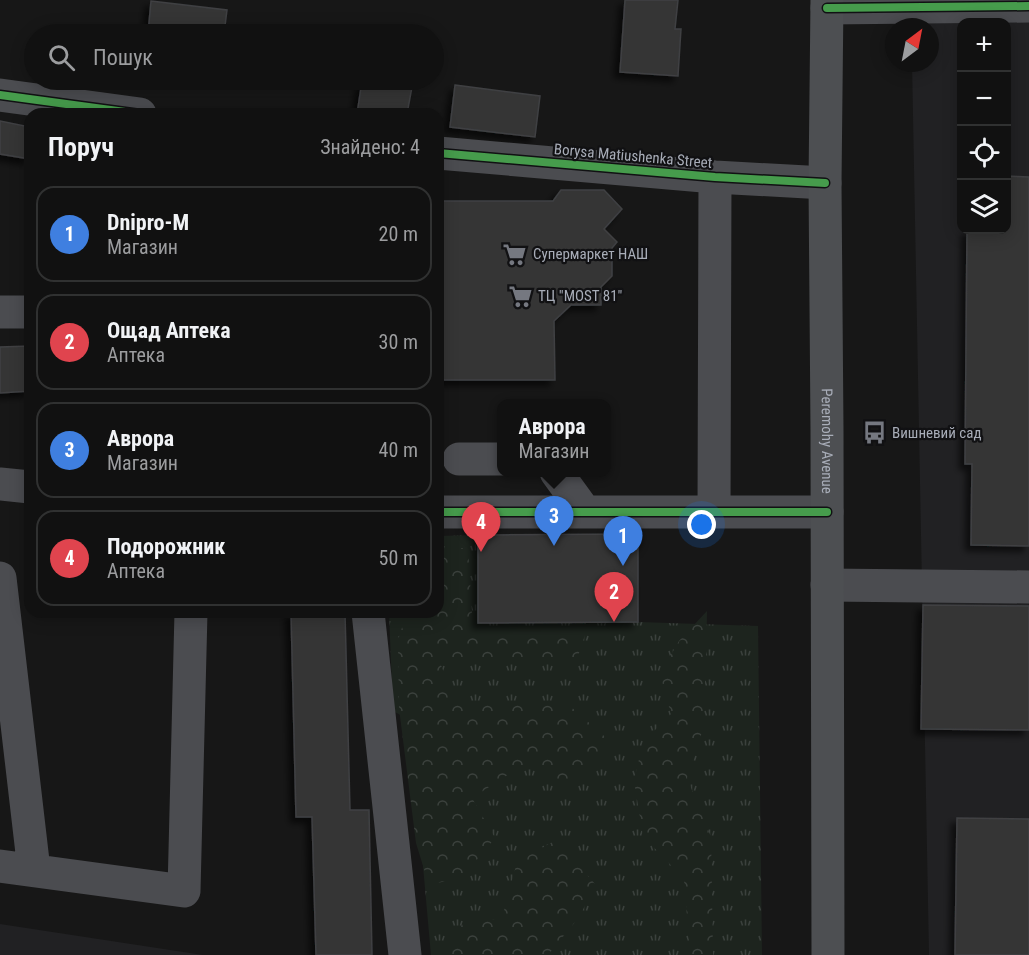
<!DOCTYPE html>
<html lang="uk">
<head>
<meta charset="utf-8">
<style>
  body { margin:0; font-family:"Roboto Condensed",sans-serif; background:#1a1a1a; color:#f1f3f6 }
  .controls { position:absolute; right:18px; top:18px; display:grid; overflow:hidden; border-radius:12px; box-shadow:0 3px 15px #0003 }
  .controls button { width:54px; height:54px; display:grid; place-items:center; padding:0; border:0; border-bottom:2px solid #303131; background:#111; color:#f1f3f6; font:30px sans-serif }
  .compass { position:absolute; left:885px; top:18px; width:54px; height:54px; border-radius:50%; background:#111; box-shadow:0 3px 15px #0003; rotate:32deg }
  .you { position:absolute; left:702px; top:525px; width:21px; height:21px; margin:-15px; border:4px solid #fff; border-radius:50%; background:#1a73e8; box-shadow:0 0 0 9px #1a73e833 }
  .badge { display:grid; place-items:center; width:39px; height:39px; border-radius:50%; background:#757880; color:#fff; font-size:20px; font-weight:700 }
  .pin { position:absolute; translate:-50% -50px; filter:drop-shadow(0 2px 3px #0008) }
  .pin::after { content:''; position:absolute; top:32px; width:21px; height:18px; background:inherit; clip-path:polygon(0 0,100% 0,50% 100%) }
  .popup { position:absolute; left:497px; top:399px; width:114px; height:78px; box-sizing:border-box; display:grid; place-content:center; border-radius:12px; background:#111; filter:drop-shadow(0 2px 4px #0005); font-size:20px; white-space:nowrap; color:#9c9d9f }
  .popup b { font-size:22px; color:#f1f3f6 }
  .popup::after { content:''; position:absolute; left:50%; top:100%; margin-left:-12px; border:12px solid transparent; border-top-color:#111 }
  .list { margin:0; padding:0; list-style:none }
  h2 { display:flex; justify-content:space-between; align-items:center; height:78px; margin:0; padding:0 24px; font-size:26px }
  h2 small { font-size:20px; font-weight:400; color:#9c9d9f }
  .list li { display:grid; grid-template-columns:39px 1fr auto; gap:18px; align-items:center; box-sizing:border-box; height:96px; margin:0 12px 12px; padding:0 12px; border:2px solid #303131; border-radius:18px }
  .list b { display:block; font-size:22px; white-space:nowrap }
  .list p { margin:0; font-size:20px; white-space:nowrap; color:#9c9d9f }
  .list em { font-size:20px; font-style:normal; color:#9c9d9f }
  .icon { flex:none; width:33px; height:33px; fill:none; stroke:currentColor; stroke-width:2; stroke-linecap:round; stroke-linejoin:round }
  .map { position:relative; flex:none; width:1029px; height:955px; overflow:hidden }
  .search { position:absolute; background:#111; box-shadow:0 3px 15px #0003; left:24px; top:24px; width:420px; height:66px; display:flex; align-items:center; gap:15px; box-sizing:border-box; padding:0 21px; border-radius:33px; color:#9c9d9f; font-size:22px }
  .panel { position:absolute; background:#111; box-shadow:0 3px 15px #0003; left:24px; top:108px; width:420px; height:510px; border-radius:18px }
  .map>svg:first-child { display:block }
  .built { fill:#212123; fill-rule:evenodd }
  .grass { fill:url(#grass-tufts) }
  .forest { fill:url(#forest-crowns) }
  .building { fill:#353536; stroke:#3f4043; stroke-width:1.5; filter:url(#shadow) }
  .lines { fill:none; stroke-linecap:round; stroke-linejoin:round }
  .minor { stroke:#4b4c50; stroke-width:33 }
  .major { stroke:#4d4f52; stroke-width:33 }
  .cycleway-casing { stroke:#111113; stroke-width:11 }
  .cycleway { stroke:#469c4c; stroke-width:8 }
  .labels { text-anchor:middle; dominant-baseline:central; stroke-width:4.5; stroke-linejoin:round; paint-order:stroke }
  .street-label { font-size:15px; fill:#a8adb8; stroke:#111113 }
  .poi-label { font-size:15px; fill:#a8adb8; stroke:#111113; text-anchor:start }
</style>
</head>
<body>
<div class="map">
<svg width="1029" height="955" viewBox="0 0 1029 955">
  <defs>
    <pattern id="grass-tufts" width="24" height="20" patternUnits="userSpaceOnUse" patternTransform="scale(1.5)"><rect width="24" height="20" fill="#1d241e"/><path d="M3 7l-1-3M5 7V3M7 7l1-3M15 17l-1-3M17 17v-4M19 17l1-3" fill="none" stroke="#3b413d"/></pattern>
    <pattern id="forest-crowns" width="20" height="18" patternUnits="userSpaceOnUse" patternTransform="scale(1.5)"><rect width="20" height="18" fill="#1d241e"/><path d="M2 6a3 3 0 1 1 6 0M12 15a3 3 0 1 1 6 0" fill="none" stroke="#3b413d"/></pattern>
    <filter id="shadow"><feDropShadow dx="-5.5" dy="5.5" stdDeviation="3" flood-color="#0009"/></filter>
  </defs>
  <rect width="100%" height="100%" fill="#171717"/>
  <path class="built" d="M911,0H1029V955H929L912,63H930V27H911ZM962,22H1006V230H962Z
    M0,924L203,955H0Z"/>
  <path class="grass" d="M478,535L479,623L638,622L758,626L762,955H431L410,720L393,711L389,612H438V536Z"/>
  <path class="forest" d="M468,547L473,630L586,632L576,662L440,663L457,703L570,706L612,743L568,787L525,764L472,798L495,838L463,877L429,885L416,843L399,708L398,640L407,612H438V553Z
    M707,611L706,664L702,732L687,778L711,837L713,955H690L684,879L643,836L634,781L643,742L671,714L660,674L679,641Z
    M556,840L595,884L580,916L548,955H451L462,924L502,918L517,862Z"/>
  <path class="building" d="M625,0H678L675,29H681L678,76L620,72Z
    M151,1L227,10L224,34H148Z
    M362,81L412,87L407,114H357Z
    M455,85L540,96L535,137L450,127Z
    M0,121L30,127V159L0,154Z
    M1006,176L1029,177V546L971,545L972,464H965L967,230H1006Z
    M561,190H604L622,209L604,229L617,242L612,248V276L601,287V305H571L554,321L555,380H438V201H553Z
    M30,346V391L0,393V347Z
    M638,534V622L478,623V535Z
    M923,605L1029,606V730L921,729Z
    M291,612H345L350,810H369L372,955H316L312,817H296Z
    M957,818L1029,819V955H955Z"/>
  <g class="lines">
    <path class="minor" d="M827,8L1029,6
      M0,95L140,114
      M438,153L715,177L825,183
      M0,312H30
      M459,459H502
      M556,472L585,512
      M0,484L30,487
      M438,512H827
      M714,512L715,177
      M0,578L34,870
      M827,585L1029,587
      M368,612L405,955
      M0,866L184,891L191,612"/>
    <path class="major" id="s1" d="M827,0L825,183L827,430L828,955"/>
    <defs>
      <path id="cycleway" d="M827,8L1029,6
        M0,95L140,114
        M438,153L715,177L825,183
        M438,512H827"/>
    </defs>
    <use href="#cycleway" class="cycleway-casing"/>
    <use href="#cycleway" class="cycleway"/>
  </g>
  <defs>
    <symbol id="supermarket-bare" viewBox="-9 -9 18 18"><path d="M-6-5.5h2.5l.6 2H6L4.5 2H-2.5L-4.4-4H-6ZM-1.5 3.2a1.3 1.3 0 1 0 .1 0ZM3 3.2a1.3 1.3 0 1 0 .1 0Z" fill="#757880" stroke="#111113" stroke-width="2.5" paint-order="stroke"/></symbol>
    <symbol id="bus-bare" viewBox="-9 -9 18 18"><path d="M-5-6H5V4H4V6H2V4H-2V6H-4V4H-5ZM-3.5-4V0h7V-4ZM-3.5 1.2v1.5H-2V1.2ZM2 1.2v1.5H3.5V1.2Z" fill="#757880" stroke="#111113" stroke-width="2.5" paint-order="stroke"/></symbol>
  </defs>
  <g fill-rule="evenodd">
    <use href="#supermarket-bare" x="498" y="238" width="33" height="33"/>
    <use href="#supermarket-bare" x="504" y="280" width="33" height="33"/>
    <use href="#bus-bare" x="858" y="416" width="33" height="33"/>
  </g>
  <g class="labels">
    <g class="street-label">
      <text transform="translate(633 156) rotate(5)">Borysa Matiushenka Street</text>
      <text stroke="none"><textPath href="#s1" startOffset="441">Peremohy Avenue</textPath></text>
    </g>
    <g class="poi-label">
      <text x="533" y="254">Супермаркет НАШ</text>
      <text x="538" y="296">ТЦ "MOST 81"</text>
      <text x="892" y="433">Вишневий сад</text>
    </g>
  </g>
</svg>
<div class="controls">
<button>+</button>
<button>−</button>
<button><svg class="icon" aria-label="locate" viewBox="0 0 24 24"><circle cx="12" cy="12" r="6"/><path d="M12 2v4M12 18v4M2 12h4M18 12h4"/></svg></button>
<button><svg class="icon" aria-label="layers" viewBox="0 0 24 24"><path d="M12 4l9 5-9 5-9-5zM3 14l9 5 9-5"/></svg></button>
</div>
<svg class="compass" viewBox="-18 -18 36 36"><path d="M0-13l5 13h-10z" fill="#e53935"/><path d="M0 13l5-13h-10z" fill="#9c9d9f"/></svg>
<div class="you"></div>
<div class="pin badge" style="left:623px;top:566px;background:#3f7fe0">1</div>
<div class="pin badge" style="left:614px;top:622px;background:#e0444e">2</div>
<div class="pin badge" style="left:554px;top:546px;background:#3f7fe0">3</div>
<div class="popup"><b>Аврора</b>Магазин</div>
<div class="pin badge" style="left:481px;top:552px;background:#e0444e">4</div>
<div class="search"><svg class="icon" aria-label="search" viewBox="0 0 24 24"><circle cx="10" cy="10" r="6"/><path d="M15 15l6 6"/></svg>Пошук</div>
<section class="panel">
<h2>Поруч<small>Знайдено: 4</small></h2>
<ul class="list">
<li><span class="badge" style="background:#3f7fe0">1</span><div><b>Dnipro-M</b><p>Магазин</p></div><em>20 m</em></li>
<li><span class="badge" style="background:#e0444e">2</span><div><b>Ощад Аптека</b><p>Аптека</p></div><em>30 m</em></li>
<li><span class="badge" style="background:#3f7fe0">3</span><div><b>Аврора</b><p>Магазин</p></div><em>40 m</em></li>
<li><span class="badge" style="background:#e0444e">4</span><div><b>Подорожник</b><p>Аптека</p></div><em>50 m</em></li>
</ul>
</section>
</div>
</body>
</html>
